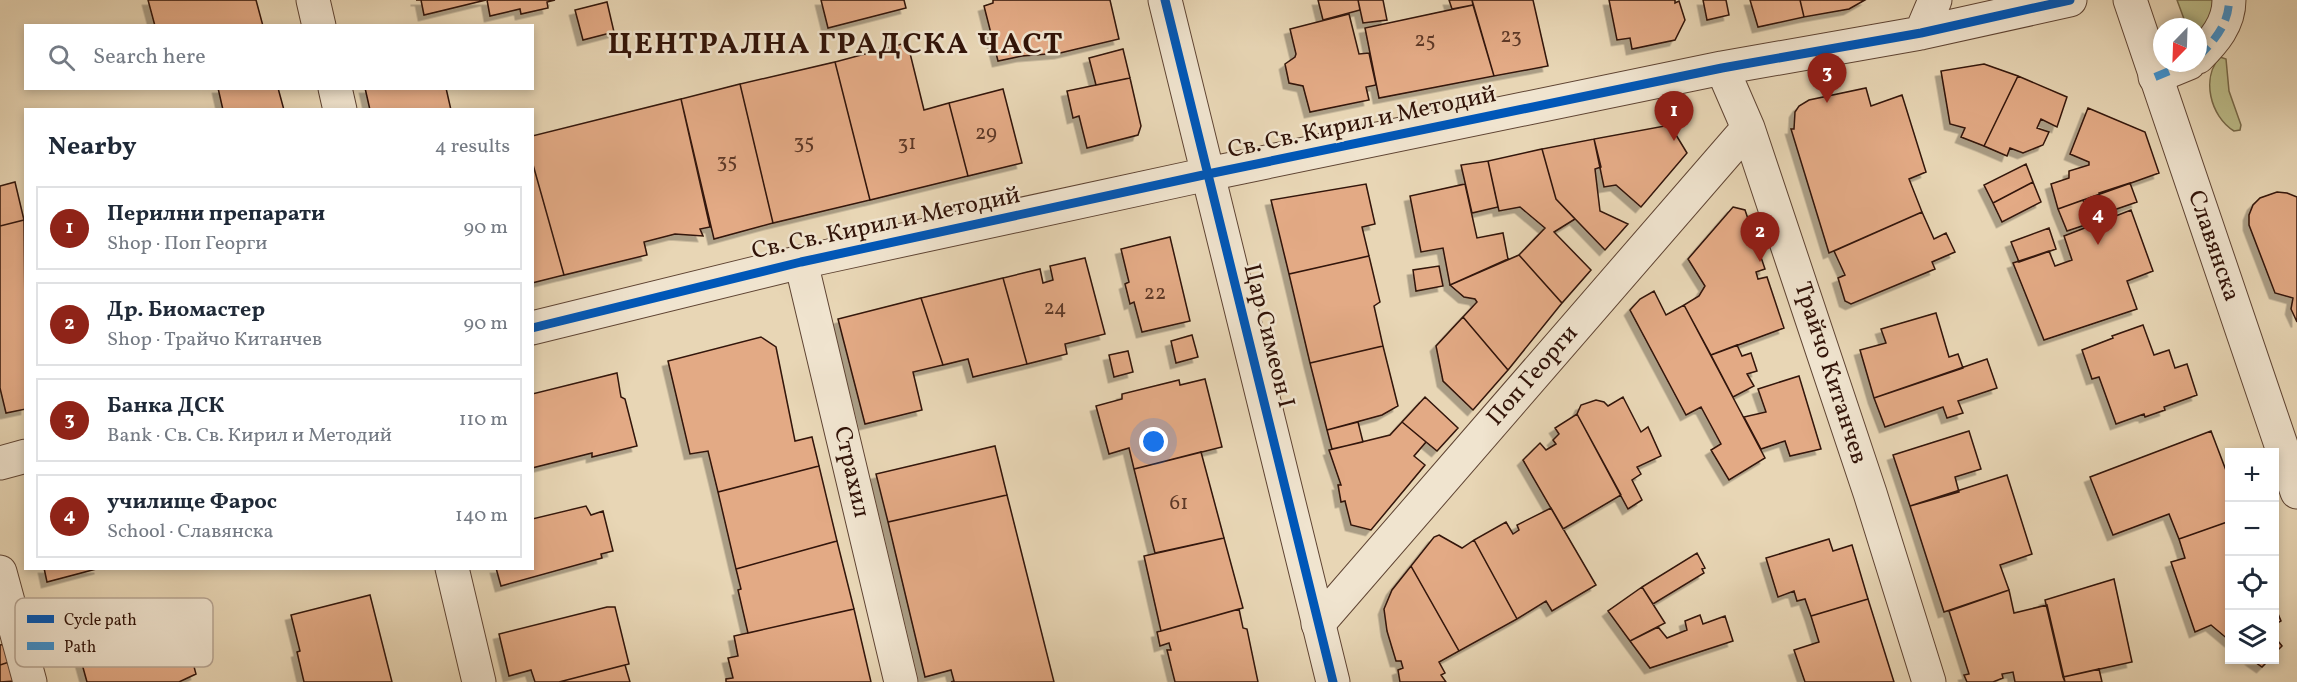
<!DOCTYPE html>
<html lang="en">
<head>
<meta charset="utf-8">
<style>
  body { margin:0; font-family:Vollkorn,serif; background:#f2f2f3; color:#1f2937 }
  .controls { position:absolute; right:18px; bottom:18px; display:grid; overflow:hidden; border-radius:0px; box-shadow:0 3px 9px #0003 }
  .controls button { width:54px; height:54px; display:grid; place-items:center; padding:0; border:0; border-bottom:2px solid #e0e1e3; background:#fff; color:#1f2937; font:30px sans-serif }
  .compass { position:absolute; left:2153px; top:18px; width:54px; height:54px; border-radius:50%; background:#fff; box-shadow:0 3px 9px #0003; rotate:203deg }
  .you { position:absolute; left:1154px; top:442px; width:21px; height:21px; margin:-15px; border:4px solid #fff; border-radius:50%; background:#1a73e8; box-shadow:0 0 0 9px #1a73e833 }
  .badge { display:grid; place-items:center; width:39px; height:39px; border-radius:50%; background:#8f2418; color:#fff; font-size:20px; font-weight:700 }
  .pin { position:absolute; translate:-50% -50px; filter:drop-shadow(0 2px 3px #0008) }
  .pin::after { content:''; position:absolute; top:32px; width:21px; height:18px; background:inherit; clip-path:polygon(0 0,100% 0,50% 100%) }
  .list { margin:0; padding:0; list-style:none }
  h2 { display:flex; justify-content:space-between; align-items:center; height:78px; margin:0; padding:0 24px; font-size:26px }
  h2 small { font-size:20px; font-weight:400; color:#747a83 }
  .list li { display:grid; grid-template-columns:39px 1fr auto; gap:18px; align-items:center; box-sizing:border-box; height:84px; margin:0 12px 12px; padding:0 12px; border:2px solid #e0e1e3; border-radius:0px }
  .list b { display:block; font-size:22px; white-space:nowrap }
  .list p { margin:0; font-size:20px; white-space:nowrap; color:#747a83 }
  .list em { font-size:20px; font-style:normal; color:#747a83 }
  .icon { flex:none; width:33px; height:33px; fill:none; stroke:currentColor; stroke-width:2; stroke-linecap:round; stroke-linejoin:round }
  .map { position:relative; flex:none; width:2297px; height:682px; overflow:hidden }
  .search { position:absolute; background:#fff; box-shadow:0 3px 9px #0003; left:24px; top:24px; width:510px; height:66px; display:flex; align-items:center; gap:15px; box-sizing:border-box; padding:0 21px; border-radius:0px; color:#747a83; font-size:22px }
  .panel { position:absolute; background:#fff; box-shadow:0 3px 9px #0003; left:24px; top:108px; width:510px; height:462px; border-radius:0px }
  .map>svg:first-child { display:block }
  .green { fill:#bcbc89; stroke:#766848; stroke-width:1.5 }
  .building { fill:#e3aa85; stroke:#311308; stroke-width:1.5; filter:url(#shadow) }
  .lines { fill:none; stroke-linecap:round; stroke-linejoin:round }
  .pedestrian-casing { stroke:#5f4433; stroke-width:35 }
  .minor-casing { stroke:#5f4433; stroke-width:35 }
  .tertiary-casing { stroke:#5f4433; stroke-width:35 }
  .pedestrian { stroke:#f0e4cf; stroke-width:33 }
  .minor { stroke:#f0e4cf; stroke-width:33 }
  .tertiary { stroke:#f0e4cf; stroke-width:33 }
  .quiet { stroke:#3d92d1; stroke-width:8; stroke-dasharray:15 8; stroke-linecap:butt }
  .cycleway-casing { stroke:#f0e4cf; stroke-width:13 }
  .cycleway { stroke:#0057b8; stroke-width:9 }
  .labels { text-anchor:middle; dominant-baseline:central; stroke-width:5; stroke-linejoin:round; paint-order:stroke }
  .number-label { font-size:21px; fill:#5e3927 }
  .street-label { font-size:24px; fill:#311308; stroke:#f0e4cf }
  .district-label { font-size:30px; font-weight:bold; letter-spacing:1.5px; fill:#311308; stroke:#f0e4cf }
  .key { fill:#f0e4cf; stroke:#b7a593; stroke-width:1.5 }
  .key-label { font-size:16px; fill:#311308 }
</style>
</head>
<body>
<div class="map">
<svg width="2297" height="682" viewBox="0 0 2297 682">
  <defs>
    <filter id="shadow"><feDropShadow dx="-5.5" dy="5.5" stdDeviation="0" flood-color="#0004"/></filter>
  </defs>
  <rect width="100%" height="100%" fill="#e8d6b5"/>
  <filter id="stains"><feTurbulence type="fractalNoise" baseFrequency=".00333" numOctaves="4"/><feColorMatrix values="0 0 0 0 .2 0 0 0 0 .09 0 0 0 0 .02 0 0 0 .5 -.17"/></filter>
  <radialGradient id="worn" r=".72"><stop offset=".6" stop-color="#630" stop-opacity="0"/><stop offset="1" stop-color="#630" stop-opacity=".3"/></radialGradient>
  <path class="green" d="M2177,0H2215V7L2198,40V27H2187Z
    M2220,57L2226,59L2229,91L2241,125L2240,130L2234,131C2210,116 2201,78 2220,57Z"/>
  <path class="building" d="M148,0H256L263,26H155Z
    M416,0H486L424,15L421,0Z
    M487,0H555L547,2L548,8L521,14L520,9L490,16Z
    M821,0H904L906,8L828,28Z
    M993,0H1110L1119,39L1060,53L1022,56L998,61L984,6L993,3Z
    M1318,0H1358L1360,10L1323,20Z
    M1358,0H1383L1387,20L1363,23Z
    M1449,0H1472L1473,5L1452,9Z
    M1472,0H1533L1548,66L1494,76Z
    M1609,0H1675V3L1679,1L1685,20L1675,40L1632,49L1630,38L1617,40Z
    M1703,0H1726L1729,15L1707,20Z
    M1750,0H1800L1804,17L1758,27Z
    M1800,0H1865L1849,9L1804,17Z
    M607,2L614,32L583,40L575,10Z
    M1473,5L1494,76L1379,98L1365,28Z
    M1349,14L1359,54L1369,53L1376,85L1366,87L1369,100L1310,112L1303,86L1289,83L1285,64L1295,57L1296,54L1290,29Z
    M907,41L924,110L949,103L968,176L870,200L835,62L902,44Z
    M1123,49L1130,78L1096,85L1089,58Z
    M835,62L870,200L773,223L740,84Z
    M1984,64L2018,76L1984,146L1961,137L1965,128L1950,124L1941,71Z
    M2018,76L2067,97L2057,127L2041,119L2037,128L2049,132L2043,145L2023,153L2010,148L2007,156L1984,146Z
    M1130,78L1141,126L1138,135L1087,148L1079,116L1073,118L1067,91Z
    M740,84L773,223L714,239L681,99Z
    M218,88H278L284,110H223Z
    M365,88H446L451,110H370Z
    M1866,88L1871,106L1902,95L1926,172L1909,179L1922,212L1829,253L1791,129H1794L1795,112L1799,106L1809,100Z
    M1003,89L1022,163L968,176L949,103Z
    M681,99L710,227L700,229L703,236L675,234L644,242L647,255L564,275L532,161V136Z
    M2088,108L2145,132L2159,173L2058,209L2051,184L2069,178V171L2089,165V162L2070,154Z
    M1670,125L1687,153L1641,207L1616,185L1604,187L1594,139Z
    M1594,139L1601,167L1595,169L1600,211L1628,224L1605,250L1556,199L1542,149Z
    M1542,149L1556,199L1575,219L1554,232L1591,270L1562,303L1519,255L1545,228L1520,207L1499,211L1488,161Z
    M532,161L564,275L532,283Z
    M1488,161L1498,207L1472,213L1461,165Z
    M2026,164L2033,182L1993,203L1984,185Z
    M15,182L24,220L0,226V186Z
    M2033,182L2041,202L2002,222L1993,203Z
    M2130,183L2137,202L2105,213L2099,193Z
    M1366,184L1375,224L1362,227L1369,256L1289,274L1271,200Z
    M1465,184L1477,238L1503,233L1508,259L1450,285L1443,248L1421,252L1410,196Z
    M2277,192L2287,193L2297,197V322L2291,309L2293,298L2275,293L2249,225V215L2253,205L2260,198Z
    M2083,200L2091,223L2067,231L2058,209Z
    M1733,207L1745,210L1765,269L1756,272L1758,279L1767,277L1784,328L1711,355L1684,305L1699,296L1705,286L1688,259Z
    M2131,210L2153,271L2127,281L2137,309L2044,340L2013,263L2049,251L2055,266L2072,260L2064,236Z
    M1922,212L1934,239L1946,233L1955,252L1932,262L1935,269L1851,304L1845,301L1838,278L1845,275L1834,251Z
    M24,220L26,409L6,413L0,388V226Z
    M2049,228L2056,249L2019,262L2011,242Z
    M1170,237L1190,321L1142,332L1134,302L1130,304L1125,284L1129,282L1121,249Z
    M1519,255L1562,303L1508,370L1463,317L1477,302L1475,299L1464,297L1450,285Z
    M1369,256L1380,302L1374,306L1383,346L1310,363L1289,274Z
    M1085,258L1105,334L1065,344L1067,354L1027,364L1003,278L1040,269L1043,283L1053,280L1050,266Z
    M1439,266L1443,286L1416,291L1413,270Z
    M1003,278L1027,364L973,377L968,359L943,365L921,298Z
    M1654,291L1666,315L1684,305L1765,458L1729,480L1711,450L1721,444L1701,407L1686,415L1630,310L1640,299Z
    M921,298L943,365L913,372L922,410L865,424L838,319Z
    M1936,313L1949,357L1958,354L1963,368L1874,398L1860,350L1886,343L1881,329Z
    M1463,317L1508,370L1473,410L1443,381L1436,346Z
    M2143,325L2154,355L2169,350L2175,368L2187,364L2197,395L2164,407L2165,410L2145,417L2144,414L2116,424L2099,377L2092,379L2082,350L2113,338L2112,336Z
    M1192,335L1198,357L1176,363L1171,341Z
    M761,337L776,347L795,441L812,437L819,466L718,492L708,451L690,454L668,361Z
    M1737,345L1742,356L1751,353L1757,371L1747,374L1754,386L1733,397L1711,355Z
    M1383,346L1398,406L1382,415L1327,430L1310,363Z
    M1128,351L1133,372L1114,377L1109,355Z
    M1987,359L1997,388L1958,401L1963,413L1947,418L1943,407L1885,427L1874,398Z
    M617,373L621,397L625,399L637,446L592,457V453L532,468V394Z
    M1799,376L1821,449L1790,456L1785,441L1761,449L1744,417L1766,412L1758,389Z
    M1205,379L1222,447L1134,469L1129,448L1109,454L1096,406L1122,399V394L1179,380L1180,385Z
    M1425,397L1458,428L1437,451L1402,422Z
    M1623,397L1641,432L1648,427L1661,456L1637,467L1641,474L1632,480L1642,500L1628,509L1577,414L1581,405L1596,400L1604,402L1608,406Z
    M1577,414L1621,495L1563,529L1523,460L1540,443L1546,450L1556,444L1553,440L1559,434L1555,428Z
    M1358,422L1363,442L1332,449L1327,430Z
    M1402,422L1426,442L1414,456L1425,465L1371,530L1351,525L1345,501L1341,502L1338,485H1341L1329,450L1390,435Z
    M1969,431L1981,469L1955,477L1959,492L1910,506L1893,455Z
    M2211,431L2230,481V521L2179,539L2169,514L2113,535L2090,477Z
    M995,446L1007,495L888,522L876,474Z
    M1201,452L1224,538L1155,553L1134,469Z
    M819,466L837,541L736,569L718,492Z
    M2007,475L2032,554L2000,565L2009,590L1944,612L1910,506Z
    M1007,495L1054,682H951L954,681L951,670L925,677L888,522Z
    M586,506L591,515L603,511L613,551L601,554L602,558L501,586L496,568H532V519Z
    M1551,508L1596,585L1552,611L1546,601L1517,619L1474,540L1506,522L1513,534L1519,530L1517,525Z
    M2230,521V641L2211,625L2195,632L2171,562L2185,558L2179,539Z
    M1439,535L1462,548L1474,540L1517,619L1459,651L1411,566L1434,537Z
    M1224,538L1243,608L1161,631L1144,556Z
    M1829,539L1833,551L1852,545L1868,599L1811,616L1805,599L1797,601L1794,591L1778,597L1766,558Z
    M837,541L854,609L748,633L738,590L741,589L736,569Z
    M1697,553L1705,568L1702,569L1704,573L1653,604L1642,587Z
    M1411,566L1459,651L1439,662L1445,673L1441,675L1446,682H1400L1398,670L1403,668L1401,661H1396L1387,631L1384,609L1392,590Z
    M44,568H100L47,582Z
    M2114,579L2132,662L2063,677L2045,600Z
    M1642,587L1665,623L1630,641L1608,611Z
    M2009,590L2014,613L2047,605L2065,682H2015L2013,672L2002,674L2003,678L1993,682H1967L1964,675L1969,674L1949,611Z
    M370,595L392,682H304L297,652L300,651L291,615Z
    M1868,599L1894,682H1805L1794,650L1819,642L1811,616Z
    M2274,604L2281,621L2274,625Z
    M168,605L169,610L178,607L196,674L179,682H87L74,635L79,634L78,630Z
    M607,607H615L629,664L559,682H535L531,670L509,676L499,634Z
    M854,609L871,682H726V679L733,678L728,658L738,656L734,636Z
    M1239,609L1243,628L1247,629L1258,682H1175L1167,650H1171L1169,643L1160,646L1157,632Z
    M1700,615L1703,624L1725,616L1733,641L1650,668L1630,641L1658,627L1667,638L1687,630L1685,621Z
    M2274,636L2282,646L2274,654Z
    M5,644L9,662L0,665V645Z
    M2252,660H2269L2262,667Z
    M9,662L15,681L0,682V665Z
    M625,665L630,682H559Z
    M2099,669L2102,682H2065L2063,677Z"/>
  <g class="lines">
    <defs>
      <path id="pedestrian" d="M2198,57C2214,41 2229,24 2229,0
        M2155,77L2189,63"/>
      <path id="minor" d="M313,0L319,26
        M2130,0L2297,492
        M1921,33L1935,0
        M1722,68L1748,128L1870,493L1929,682
        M335,88L340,110
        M1208,174L1722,68L1921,33L2070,0
        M801,262L901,682
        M452,568L479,682
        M0,572L30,682
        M1318,624L1748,128"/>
      <path id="tertiary" d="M1165,0L1333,682
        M532,328L801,262L1208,174
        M0,463L26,456"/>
    </defs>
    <use href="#pedestrian" class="pedestrian-casing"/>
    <use href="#minor" class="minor-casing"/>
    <use href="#tertiary" class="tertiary-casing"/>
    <use href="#pedestrian" class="pedestrian"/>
    <use href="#minor" class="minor"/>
    <use href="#tertiary" class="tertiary"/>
    <path class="quiet" d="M2198,57C2214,41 2229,24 2229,0
      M2155,77L2189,63"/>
    <defs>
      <path id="cycleway" d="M1165,0L1333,682
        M532,328L801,262L1208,174L1722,68L1921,33L2070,0"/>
    </defs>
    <use href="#cycleway" class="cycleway-casing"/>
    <use href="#cycleway" class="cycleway"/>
  </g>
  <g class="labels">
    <g class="number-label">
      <text x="1511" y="36">23</text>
      <text x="1425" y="40">25</text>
      <text x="986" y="133">29</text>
      <text x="804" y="142">35</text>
      <text x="907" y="143">31</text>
      <text x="727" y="161">35</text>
      <text x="1155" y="293">22</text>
      <text x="1055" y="308">24</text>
      <text x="1179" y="503">61</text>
    </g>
    <g class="street-label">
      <text transform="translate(1362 123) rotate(-12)">Св. Св. Кирил и Методий</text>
      <text transform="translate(886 224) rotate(-12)">Св. Св. Кирил и Методий</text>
      <text transform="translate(2213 246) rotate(71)">Славянска</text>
      <text transform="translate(1268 336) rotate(76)">Цар Симеон I</text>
      <text transform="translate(1830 373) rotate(72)">Трайчо Китанчев</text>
      <text transform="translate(1533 376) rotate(-49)">Поп Георги</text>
      <text transform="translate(851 472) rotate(77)">Страхил</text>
    </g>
    <g class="district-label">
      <text x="836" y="45">ЦЕНТРАЛНА ГРАДСКА ЧАСТ</text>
    </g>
  </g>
  <rect x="15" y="598" width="198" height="69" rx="9" class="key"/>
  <rect x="27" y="615" width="27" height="8" fill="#0057b8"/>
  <rect x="27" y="642" width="27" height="8" fill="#3d92d1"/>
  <g class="key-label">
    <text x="64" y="625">Cycle path</text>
    <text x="64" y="652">Path</text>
  </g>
  <rect width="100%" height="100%" filter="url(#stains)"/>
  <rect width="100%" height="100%" fill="url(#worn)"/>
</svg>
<div class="controls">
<button>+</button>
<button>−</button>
<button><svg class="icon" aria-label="locate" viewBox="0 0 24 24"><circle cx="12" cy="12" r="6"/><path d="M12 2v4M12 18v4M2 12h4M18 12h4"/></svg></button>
<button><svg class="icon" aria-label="layers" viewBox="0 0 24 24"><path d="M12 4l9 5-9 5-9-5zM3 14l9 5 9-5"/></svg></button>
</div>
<svg class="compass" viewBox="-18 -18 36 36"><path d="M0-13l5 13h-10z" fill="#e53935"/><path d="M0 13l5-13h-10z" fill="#747a83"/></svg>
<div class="you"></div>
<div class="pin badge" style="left:1674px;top:141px">1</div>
<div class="pin badge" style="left:1760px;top:262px">2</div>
<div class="pin badge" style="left:1827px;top:103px">3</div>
<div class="pin badge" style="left:2098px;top:245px">4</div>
<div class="search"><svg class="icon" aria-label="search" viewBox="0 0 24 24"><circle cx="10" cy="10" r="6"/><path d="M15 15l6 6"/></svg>Search here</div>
<section class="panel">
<h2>Nearby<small>4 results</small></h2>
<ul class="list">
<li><span class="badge">1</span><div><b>Перилни препарати</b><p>Shop · Поп Георги</p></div><em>90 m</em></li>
<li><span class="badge">2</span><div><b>Др. Биомастер</b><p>Shop · Трайчо Китанчев</p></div><em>90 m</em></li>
<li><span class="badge">3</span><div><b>Банка ДСК</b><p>Bank · Св. Св. Кирил и Методий</p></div><em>110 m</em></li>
<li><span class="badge">4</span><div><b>училище Фарос</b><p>School · Славянска</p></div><em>140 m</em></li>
</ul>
</section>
</div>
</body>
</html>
